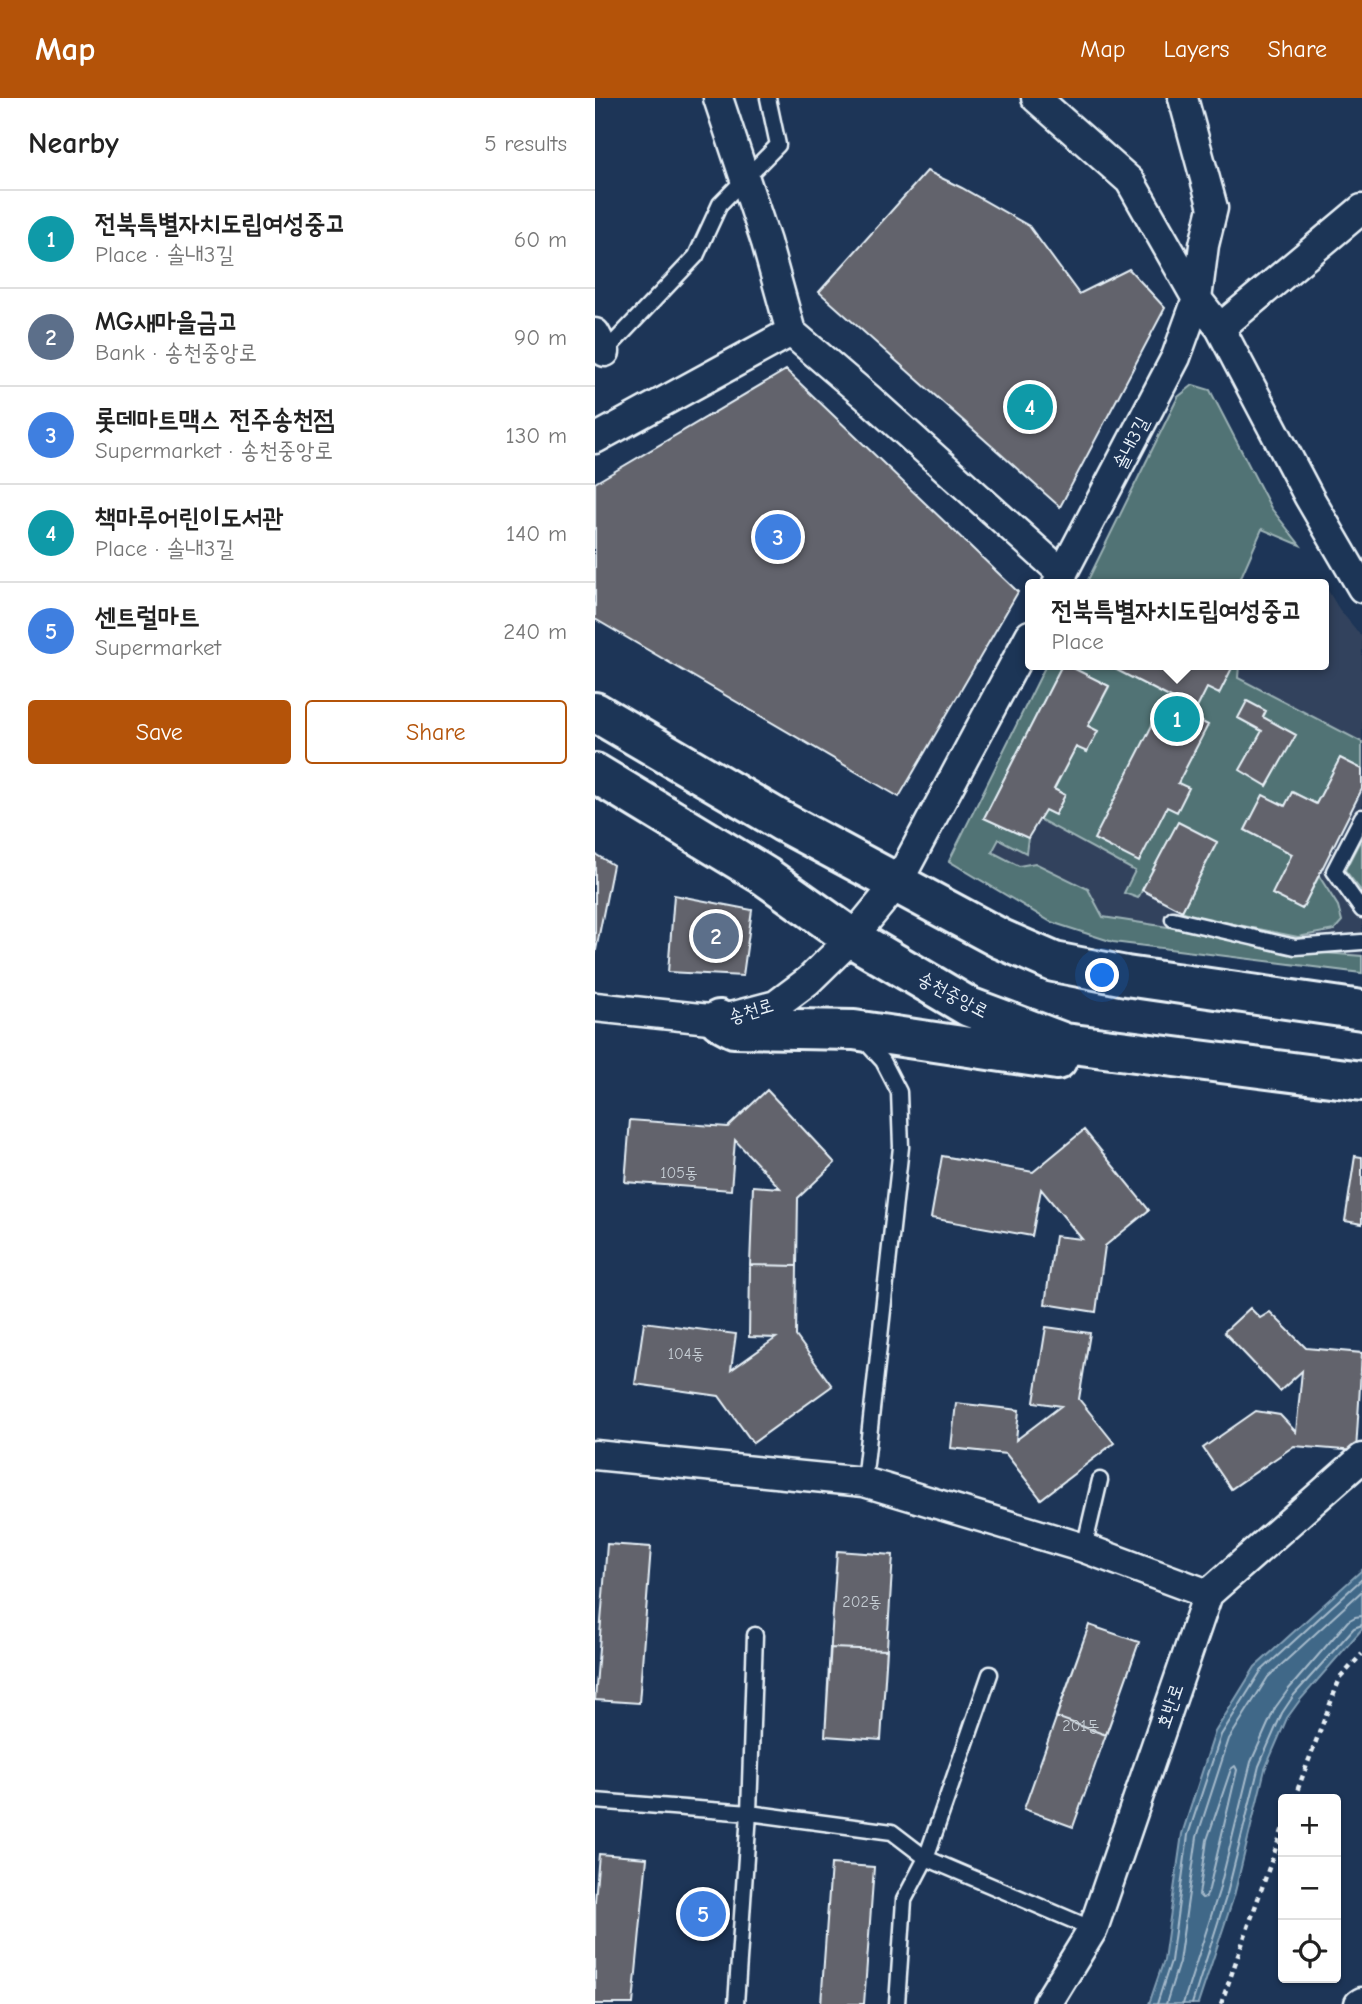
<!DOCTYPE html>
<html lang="en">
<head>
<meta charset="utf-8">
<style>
  body { margin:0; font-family:"Comic Neue","Poor Story",sans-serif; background:#f2f2f2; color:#222 }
  .controls { position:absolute; right:21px; bottom:21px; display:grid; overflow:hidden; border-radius:7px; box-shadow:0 2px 5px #0004 }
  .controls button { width:63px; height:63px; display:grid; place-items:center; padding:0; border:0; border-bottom:2px solid #e0e0e0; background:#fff; color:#222; font:35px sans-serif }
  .you { position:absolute; left:508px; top:878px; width:24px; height:24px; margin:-18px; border:5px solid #fff; border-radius:50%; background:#1a73e8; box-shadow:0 0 0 10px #1a73e833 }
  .badge { display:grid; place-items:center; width:46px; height:46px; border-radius:50%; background:#b45309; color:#fff; font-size:23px; font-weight:700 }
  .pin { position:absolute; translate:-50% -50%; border:4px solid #fff; box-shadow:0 2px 7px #0006 }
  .popup { position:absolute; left:430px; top:481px; width:304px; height:91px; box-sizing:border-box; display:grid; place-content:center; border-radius:7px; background:#fff; filter:drop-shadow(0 2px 5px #0005); font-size:23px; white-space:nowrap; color:#767676 }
  .popup b { font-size:26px; color:#222 }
  .popup::after { content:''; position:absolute; left:50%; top:100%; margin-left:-14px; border:14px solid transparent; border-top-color:#fff }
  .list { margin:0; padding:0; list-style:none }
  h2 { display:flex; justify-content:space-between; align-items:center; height:91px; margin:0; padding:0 28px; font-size:30px }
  h2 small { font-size:23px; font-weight:400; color:#767676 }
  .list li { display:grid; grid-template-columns:46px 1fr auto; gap:21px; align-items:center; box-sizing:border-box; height:98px; padding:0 28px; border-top:2px solid #e0e0e0 }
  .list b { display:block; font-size:26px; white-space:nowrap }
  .list p { margin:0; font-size:23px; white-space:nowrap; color:#767676 }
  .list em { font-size:23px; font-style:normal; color:#767676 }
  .actions { display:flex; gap:14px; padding:21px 28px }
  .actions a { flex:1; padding:16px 0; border:2px solid #b45309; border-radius:7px; text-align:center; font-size:24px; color:#b45309 }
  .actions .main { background:#b45309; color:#fff }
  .icon { flex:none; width:38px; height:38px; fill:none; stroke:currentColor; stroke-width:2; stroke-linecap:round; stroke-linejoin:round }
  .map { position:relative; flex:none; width:767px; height:1906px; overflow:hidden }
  header { display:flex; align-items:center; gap:42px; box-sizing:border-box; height:98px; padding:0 35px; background:#b45309; color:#fff }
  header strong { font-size:33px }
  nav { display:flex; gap:38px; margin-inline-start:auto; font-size:24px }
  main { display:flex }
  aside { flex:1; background:#fff }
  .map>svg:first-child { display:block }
  .built { fill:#32435d }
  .green { fill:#517374; stroke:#9cb2b6; stroke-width:2 }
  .water { fill:#406888; stroke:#839fb5; stroke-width:2 }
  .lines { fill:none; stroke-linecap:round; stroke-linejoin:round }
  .shore { stroke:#a5bacb; stroke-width:2 }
  .building { fill:#62646c; stroke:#e8f1f8; stroke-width:2 }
  .lane-casing { stroke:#e8f1f8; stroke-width:19 }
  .street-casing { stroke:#e8f1f8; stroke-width:33 }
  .secondary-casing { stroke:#e8f1f8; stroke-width:44 }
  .path { stroke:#e8f1f8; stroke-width:4.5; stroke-dasharray:5 5; stroke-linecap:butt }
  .lane { stroke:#1d3557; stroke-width:14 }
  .street { stroke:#1d3557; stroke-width:28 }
  .secondary { stroke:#1d3557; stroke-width:38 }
  .labels { text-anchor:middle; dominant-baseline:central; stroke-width:5; stroke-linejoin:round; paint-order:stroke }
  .number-label { font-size:16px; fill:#c6ced5 }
  .street-label { font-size:19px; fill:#e8f1f8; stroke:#1d3557 }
</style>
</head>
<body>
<header>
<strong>Map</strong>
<nav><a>Map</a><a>Layers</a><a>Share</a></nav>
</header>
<main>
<aside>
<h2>Nearby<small>5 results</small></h2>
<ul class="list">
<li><span class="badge" style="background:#0f9aa8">1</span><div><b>전북특별자치도립여성중고</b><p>Place · 솔내3길</p></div><em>60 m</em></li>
<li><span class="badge" style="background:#5c6f8a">2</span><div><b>MG새마을금고</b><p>Bank · 송천중앙로</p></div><em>90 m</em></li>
<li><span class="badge" style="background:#3f7fe0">3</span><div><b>롯데마트맥스 전주송천점</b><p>Supermarket · 송천중앙로</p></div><em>130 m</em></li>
<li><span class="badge" style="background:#0f9aa8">4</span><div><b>책마루어린이도서관</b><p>Place · 솔내3길</p></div><em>140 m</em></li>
<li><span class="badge" style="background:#3f7fe0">5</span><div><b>센트럴마트</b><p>Supermarket</p></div><em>240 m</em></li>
</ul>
<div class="actions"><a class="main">Save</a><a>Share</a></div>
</aside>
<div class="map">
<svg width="767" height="1906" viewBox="0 0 767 1906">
  <rect width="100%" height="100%" fill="#1d3557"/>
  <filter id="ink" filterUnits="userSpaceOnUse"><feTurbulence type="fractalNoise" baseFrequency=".0143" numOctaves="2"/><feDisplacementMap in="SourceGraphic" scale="14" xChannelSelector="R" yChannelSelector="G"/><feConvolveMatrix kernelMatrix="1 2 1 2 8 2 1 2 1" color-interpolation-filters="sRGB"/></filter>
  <g filter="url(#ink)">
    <path class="built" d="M729,486L744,511L767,539V875L518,844L456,824L354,763L451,567H729Z"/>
    <path class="green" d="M598,287L615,292L676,410L705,447L667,431L643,486H491L583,299Z
      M451,567H467L389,720L433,740L431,755L404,741L397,754L424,768L440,765L493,791L508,819L573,829L680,851L767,858V875L518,844L456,824L354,763Z
      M472,567H644L643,580L767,644V671L745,660L721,706L698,694L690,708L668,697L650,732L697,756L678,796L707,811L724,778L743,808L747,823L739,832L703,839L599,818L587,813L622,745L583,725L543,800L529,795L540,773L444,721L450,712L460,717L470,697L459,691L481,649L492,654L493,628L514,589Z
      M767,739V794L750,772Z"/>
    <path class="water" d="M767,1472V1531L705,1602L692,1620L670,1671L639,1798L603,1906H554L569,1862L587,1736L620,1634L660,1569Z"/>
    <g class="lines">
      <path class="shore" d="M640,1668L642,1672L614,1791L611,1799L607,1800L604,1797L612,1742L636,1671Z
        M562,1906L576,1863L593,1737L626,1637L666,1573L767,1481
        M571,1906L584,1864L602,1739L634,1641L673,1579L767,1493
        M588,1906L624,1793L656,1664L680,1610L693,1592L753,1523L760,1519L767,1518
        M597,1906L632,1796L664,1668L687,1615L699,1597L759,1530L767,1527"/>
    </g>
    <path class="building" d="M332,73L367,90L434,128L484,196L534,171L570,210L465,409L224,194Z
      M191,272L423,494L304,699L0,521V385Z
      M467,567H472L514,588L493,628L503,633L492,654L481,649L459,691L470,697L460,717L450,712L433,740L389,720Z
      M512,567H631L637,570L624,596L612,590L602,610L596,607L592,616L613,627L583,685L594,690L582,714L572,709L544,764L499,741L570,602L582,608L584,604Z
      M652,603L671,613L668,619L701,637L672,688L645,672L667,633L643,620Z
      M745,660L767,671V691L707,811L677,796L697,756L650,732L668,697L690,708L697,694L721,706Z
      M583,724L622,744L587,813L547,792Z
      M0,756L18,767L0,857Z
      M79,797L157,812L148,878L73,874Z
      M172,992L240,1065L203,1100L202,1168L155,1167L158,1088L185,1090L140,1042L136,1092L30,1084L35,1022L133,1029Z
      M489,1032L554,1112L510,1148L501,1214L450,1206L460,1138L487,1141L446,1091L437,1138L336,1120L347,1058L438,1074Z
      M760,1058L767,1059V1126L750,1123Z
      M155,1167L202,1168L201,1238L237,1288L158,1345L124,1298L40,1286L49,1224L141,1236L136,1272L181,1240L154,1239Z
      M655,1210L665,1220L675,1214L711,1250L767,1255L761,1353L699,1348L636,1391L608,1350L661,1313L685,1317L701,1334L707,1273L685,1293L629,1234Z
      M451,1229L495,1235L484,1301L519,1345L446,1401L411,1356L356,1350L361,1305L424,1312L421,1342L466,1308L439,1304Z
      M12,1446L56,1449L44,1605L0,1602Z
      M242,1453L298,1457L286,1642L230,1638Z
      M494,1527L544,1544L478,1729L429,1711Z
      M494,1527L544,1544L511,1637L461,1619Z
      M235,1550L292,1552L286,1642L230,1638Z
      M4,1756L52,1760L38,1906H0V1803Z
      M236,1766L279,1769L269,1906H226Z"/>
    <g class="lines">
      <defs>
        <path id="lane" d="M7,257L101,158L125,106L183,47L173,0
          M767,719L739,773L767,812
          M578,821L700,849L767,844
          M267,940L288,963L304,994L306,1049L269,1384
          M489,1450L505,1382
          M0,1703L154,1715L297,1734L331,1760L498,1831
          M141,1906L154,1715L160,1537
          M302,1906L309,1802L331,1760L395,1576"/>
        <path id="street" d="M123,0L171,144L196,234
          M441,0L535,83L602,201L625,230L714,399L767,490
          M625,230L767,111
          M0,235L10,254
          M0,341L196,234L272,299L468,476
          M462,486L581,259L602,201L609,147L618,110L588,0
          M0,909L124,922L181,907L213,883L257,840L303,784L435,537
          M0,1357L269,1384L489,1450L613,1496
          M452,1906L498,1831L613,1496L767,1360
          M764,1906L767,1904"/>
        <path id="secondary" d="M0,614L188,724L406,841L459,864L531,878L767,912
          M0,675L170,778L257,840L374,909L470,945L767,983
          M124,922L139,930L259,932L462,962L468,950"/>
      </defs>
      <use href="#lane" class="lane-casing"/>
      <use href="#street" class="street-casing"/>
      <use href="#secondary" class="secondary-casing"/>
      <path class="path" d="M699,1701L745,1580L767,1556
        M626,1906L688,1730"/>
      <use href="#lane" class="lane"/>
      <use href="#street" class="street"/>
      <use href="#secondary" class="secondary"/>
    </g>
  </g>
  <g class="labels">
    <g class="number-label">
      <text x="84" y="1075">105동</text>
      <text x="91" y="1256">104동</text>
      <text x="267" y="1504">202동</text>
      <text x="486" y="1628">201동</text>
    </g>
    <g class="street-label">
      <text transform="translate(536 345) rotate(-63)">솔내3길</text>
      <text transform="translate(358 897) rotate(28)">송천중앙로</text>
      <text transform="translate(156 913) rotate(-17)">송천로</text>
      <text transform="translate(575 1608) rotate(-71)">호반로</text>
    </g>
  </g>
</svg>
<div class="controls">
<button>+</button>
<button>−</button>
<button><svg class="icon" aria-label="locate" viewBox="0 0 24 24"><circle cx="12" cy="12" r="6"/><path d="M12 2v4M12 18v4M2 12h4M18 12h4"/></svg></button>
</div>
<div class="you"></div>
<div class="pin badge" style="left:582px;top:621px;background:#0f9aa8">1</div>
<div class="popup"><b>전북특별자치도립여성중고</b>Place</div>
<div class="pin badge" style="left:121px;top:838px;background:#5c6f8a">2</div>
<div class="pin badge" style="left:183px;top:439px;background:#3f7fe0">3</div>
<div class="pin badge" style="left:435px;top:309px;background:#0f9aa8">4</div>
<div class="pin badge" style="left:108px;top:1816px;background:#3f7fe0">5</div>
</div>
</main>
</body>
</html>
